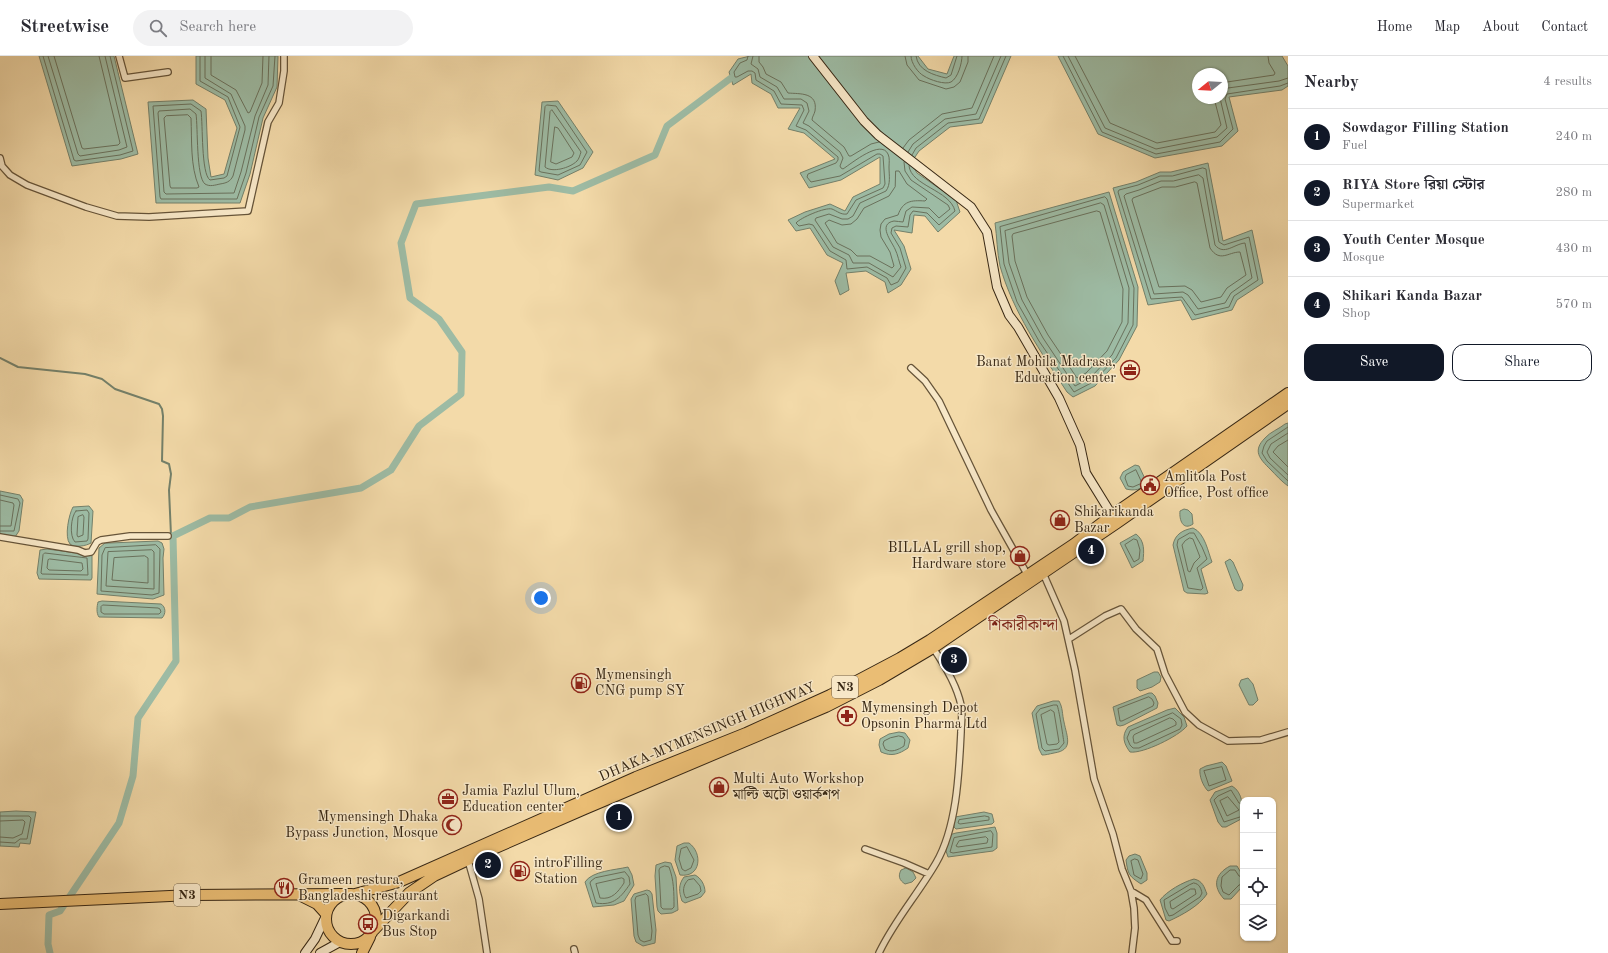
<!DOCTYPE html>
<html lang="en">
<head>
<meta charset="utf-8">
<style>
  body { margin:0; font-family:"Old Standard TT","Noto Serif Bengali",serif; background:#f2f2f3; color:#2b2b33 }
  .controls { position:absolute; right:12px; bottom:12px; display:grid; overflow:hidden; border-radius:8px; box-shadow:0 1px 3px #0004 }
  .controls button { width:36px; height:36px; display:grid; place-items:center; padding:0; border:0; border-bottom:1px solid #e1e1e2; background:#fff; color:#2b2b33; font:20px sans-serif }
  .compass { position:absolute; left:1192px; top:12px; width:36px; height:36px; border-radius:50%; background:#fff; box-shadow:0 1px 3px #0004; rotate:252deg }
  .you { position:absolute; left:541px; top:542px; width:14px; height:14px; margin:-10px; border:3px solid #fff; border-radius:50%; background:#1a73e8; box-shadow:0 0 0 6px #1a73e833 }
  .badge { display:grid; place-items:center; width:26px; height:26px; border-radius:50%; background:#111827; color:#fff; font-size:13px; font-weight:700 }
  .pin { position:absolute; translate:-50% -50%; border:2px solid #fff; box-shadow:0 1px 4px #0006 }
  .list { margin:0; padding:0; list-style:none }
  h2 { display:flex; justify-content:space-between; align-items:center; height:52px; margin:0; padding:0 16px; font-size:17px }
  h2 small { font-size:13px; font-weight:400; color:#7c7c81 }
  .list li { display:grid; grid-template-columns:26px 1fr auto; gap:12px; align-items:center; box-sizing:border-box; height:56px; padding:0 16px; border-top:1px solid #e1e1e2 }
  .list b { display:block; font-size:15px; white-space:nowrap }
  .list p { margin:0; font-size:13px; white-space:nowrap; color:#7c7c81 }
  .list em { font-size:13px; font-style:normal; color:#7c7c81 }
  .actions { display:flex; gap:8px; padding:12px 16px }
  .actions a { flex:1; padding:9px 0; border:1px solid #111827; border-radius:12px; text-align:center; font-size:14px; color:#111827 }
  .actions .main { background:#111827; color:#fff }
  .icon { flex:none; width:22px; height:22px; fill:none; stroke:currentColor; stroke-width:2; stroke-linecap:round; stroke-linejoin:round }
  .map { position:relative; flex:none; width:1288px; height:897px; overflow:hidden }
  header { display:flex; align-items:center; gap:24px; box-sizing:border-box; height:56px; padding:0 20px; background:#fff; border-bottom:1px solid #e1e1e2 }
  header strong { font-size:19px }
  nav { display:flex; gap:22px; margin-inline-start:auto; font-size:14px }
  .search { width:280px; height:36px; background:#f2f2f3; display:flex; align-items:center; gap:10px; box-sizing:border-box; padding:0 14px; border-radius:22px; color:#7c7c81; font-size:15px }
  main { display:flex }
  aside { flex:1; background:#fff }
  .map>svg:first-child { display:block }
  .water { fill:#9dbba4; stroke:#74806a; fill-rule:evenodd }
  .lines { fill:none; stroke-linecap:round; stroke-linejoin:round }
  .shore { stroke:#6a715c; stroke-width:1 }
  .stream { stroke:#74806a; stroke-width:2 }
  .canal { stroke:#9dbba4; stroke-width:7 }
  .street-casing { stroke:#665439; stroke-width:8 }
  .secondary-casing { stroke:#372714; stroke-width:10 }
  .highway-casing { stroke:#372714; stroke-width:12 }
  .street { stroke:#f7e7c7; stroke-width:5.5 }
  .secondary { stroke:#f7e7c7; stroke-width:8 }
  .highway { stroke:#eabd74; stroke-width:10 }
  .labels { text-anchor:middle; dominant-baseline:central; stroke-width:3; stroke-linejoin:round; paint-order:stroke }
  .shield { fill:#f7e7c7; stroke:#71614a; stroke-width:1 }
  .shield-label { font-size:13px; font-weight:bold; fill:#372714 }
  .poi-label { font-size:14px; fill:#372714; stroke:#f7e7c7; text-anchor:start }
  .street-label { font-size:14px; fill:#372714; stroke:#f7e7c7 }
  .quarter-label { font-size:16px; fill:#7a1f14; stroke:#f7e7c7 }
</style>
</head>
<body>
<header>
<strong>Streetwise</strong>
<div class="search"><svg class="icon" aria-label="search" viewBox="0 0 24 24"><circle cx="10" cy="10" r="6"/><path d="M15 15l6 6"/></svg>Search here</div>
<nav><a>Home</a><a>Map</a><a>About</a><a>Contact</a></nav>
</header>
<main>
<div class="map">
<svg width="1288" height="897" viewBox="0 0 1288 897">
  <rect width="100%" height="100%" fill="#f3daa9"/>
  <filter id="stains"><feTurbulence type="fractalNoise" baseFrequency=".005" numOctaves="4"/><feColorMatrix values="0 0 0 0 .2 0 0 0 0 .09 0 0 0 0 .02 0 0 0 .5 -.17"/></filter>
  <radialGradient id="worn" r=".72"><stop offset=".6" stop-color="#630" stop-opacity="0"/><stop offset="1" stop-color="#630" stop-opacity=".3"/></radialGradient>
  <path class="water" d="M39,0H114L138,98L121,103L72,110Z
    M196,0H278L277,31L263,62L250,118L240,147H156L148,46L193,44L206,53L208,102L211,121L224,118L237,72L225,44L196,28Z
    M750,0H918L928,13L947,18L954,0H1011L982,67L950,71L919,95L913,104L914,112L917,117L956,144L960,156L938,176L925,160L914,159L912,177L894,174L904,190L911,213L901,229L888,237L885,226L866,215L846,217L849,234L840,239L835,225L843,207L827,199L810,172L796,175L788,164L805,156L830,148L845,155L853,141L880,128V101L841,124L809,132L800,117L835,103L804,77L788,73L800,52H778L771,38L752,27L751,18L733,29L729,16L738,3Z
    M1058,0H1282L1288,10V30L1282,34L1229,41L1238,75L1222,90L1155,102L1098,78ZM1198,18H1222V42H1198Z
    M558,45L593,96L583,112L558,124L535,119L542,46Z
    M1208,107L1223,185L1252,174L1263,227L1237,244L1232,254L1192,264L1181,244L1148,249L1113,132L1136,126L1160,116H1171Z
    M1109,136L1138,231L1137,270L1119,304L1095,330L1073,341L1067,336C1041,296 1013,256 1000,210C997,196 997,181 995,167Z
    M1288,367V430C1281,425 1276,419 1270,413C1260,403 1252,395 1265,382C1270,376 1279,373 1285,368Z
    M1135,409L1139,410L1147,427C1142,434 1134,435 1126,433L1120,422L1123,416Z
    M0,435L20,439L23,444L19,475L15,481L0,478Z
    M89,450L93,455L91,487C86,490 74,492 70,488C64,481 69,458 73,451Z
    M1184,453L1188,454L1192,458L1193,468C1183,475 1179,464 1180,455Z
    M1193,472C1205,477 1208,496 1212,506L1201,513L1207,534L1208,537L1205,538L1187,537L1184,535L1173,489C1175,478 1183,474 1193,472Z
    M1136,478C1145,485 1144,495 1143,505L1132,512L1120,487Z
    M158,485L162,487L164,493L163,502L164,539L153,543L97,538L99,492L105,487H110Z
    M47,493L92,499V522L91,524L39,523L37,517L40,494Z
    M1230,503L1233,506L1243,529L1242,534L1238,535L1235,533L1225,506Z
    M102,545L161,548C166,551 166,558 162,562L99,561C96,557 97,550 98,546Z
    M1154,616H1158L1161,621L1160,626L1152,631L1140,635L1137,632V624Z
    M1248,622L1253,628L1258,644L1253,649H1249L1239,629L1241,624Z
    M1149,637H1152L1155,640L1158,647L1157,652L1124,669L1120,670L1117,669L1113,651Z
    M1053,645H1059C1063,652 1062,658 1064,666C1067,681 1074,694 1054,697C1049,698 1046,699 1042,699L1039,693L1032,657L1037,650Z
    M1175,652L1184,661L1187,670C1179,680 1143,698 1130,696C1124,688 1121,680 1128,671L1167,654Z
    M899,676L905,677L910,684L908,692C899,698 892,701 881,696L879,689L880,683L889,678Z
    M1222,706L1226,710L1232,725L1208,735C1203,730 1199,720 1200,713L1206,710Z
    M1232,730C1243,736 1243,752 1243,762L1226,771H1222L1218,766L1210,744L1215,736Z
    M16,755L36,756L30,788L20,787L19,791L0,790V756Z
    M984,756L992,758L994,766L992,768L956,773L954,771L955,761Z
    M995,771L997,777V792L993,795L948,801L946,795L949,779L956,777Z
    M684,787H689C703,797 701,822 680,819L675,804L677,790Z
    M1135,798L1140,800L1147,817V824L1141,828C1129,820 1128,819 1126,804L1129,800Z
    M665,806L671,807L676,821L678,854L672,857L661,858L658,855L657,851L655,820L656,809Z
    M1230,810H1237L1243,820V830L1231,843H1224C1212,830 1215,818 1230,810Z
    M628,811L632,819L634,829L624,845L614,849L593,851L585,826C592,815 615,814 628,811Z
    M906,812L913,816L916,822L912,826L905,828C899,824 898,820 901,814Z
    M695,819C701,822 705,829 705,836L701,841L685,847L682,845C679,836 678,829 684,821Z
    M1194,823C1203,825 1204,831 1207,838C1199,850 1182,859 1169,865L1166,864L1160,844C1167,835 1183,826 1194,823Z
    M647,834L650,835L652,838L656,874L655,887L643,890L636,886L634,880L631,843L634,838Z"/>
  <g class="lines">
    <path class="shore" d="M43,0L74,104L76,105L120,99L133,95L110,0
      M48,0L78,98L80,100L119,94L127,91L105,0
      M54,0L82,92L84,93L118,89L120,87L99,0
      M200,0V25L228,41L240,71L227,120L224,122L210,124C201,118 203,68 201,55L191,48L153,50L160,141L161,143H237L246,117L259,61L273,30L275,0
      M205,0V22L231,38L245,70V74L233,120C230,126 226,127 220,128C215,129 210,131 205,128C196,121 198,71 196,58L190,53L159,55L158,57L164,136L166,138L234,137L241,116L255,60L268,29L269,0
      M211,0V19L236,34L248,57L250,56L262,27L263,0
      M748,0L747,4L740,7L734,16L735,21H737L748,15H752L755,17L756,24L774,35L781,48L802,49L804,54L796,70L806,74L838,101V104L836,107L808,118L807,121L811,126L840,120L877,98H880L883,100L885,128L883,132L856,144L847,158C841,159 837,155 832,153C825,151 800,162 796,167L799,170L809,168L813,169L830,195L846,204L847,213L867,211L887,222L891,229L898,226L906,212L900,192L891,177L892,172L896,170L908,171L910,159L913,155L927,157L939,169L955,155C950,134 911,130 909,110
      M753,0L751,8L758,13L760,21L777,31L784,43H801L807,47L809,55L803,67L809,70L840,96L843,102L840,110L841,112L843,113C852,107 881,83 888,98C890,102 889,107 889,111C889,119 891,128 886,135L860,147L853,160L848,163H842L829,158L816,162L815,164L833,191L849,199L853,207H869L893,221L901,211C899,206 898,199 895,193C892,186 877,168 894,165C897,165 900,166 903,166L906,155L912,151L929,152L939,162L950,153L948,149L911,124L905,115L904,106
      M759,0V6L763,11L766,18L781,26L788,37C800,38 818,36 815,55C814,59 812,61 812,64L844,91L849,100H851L871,88L879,86
      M905,0L907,9L919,24L946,33L954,31L960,26L968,6V0
      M911,0C911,7 918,17 924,20C930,24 945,29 951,26C958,22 962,7 962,0
      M916,0C918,15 934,19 946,22L951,19L957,0
      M1063,0L1102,76L1156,98L1220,86L1233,73L1225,43L1227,38L1280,30L1288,27
      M1068,0L1105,72L1156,93L1217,81L1227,72L1220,42
      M1075,0L1110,67L1157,87L1215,76L1221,69L1214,42
      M1222,28L1227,26L1274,19L1275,17L1269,7L1268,0
      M1222,36L1228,32L1279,25L1288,22
      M547,49L556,50L587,96L580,109L558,119L541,116L539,115L545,51Z
      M552,54L581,96C580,99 579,103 577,105C570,112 552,117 545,111L550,56Z
      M188,59L191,62C192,84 190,110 199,131L197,132H171L170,130L164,62L166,60Z
      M555,71L558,72L574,97L572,101L556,108L551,106Z
      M903,92L909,84L942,58L972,52L994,0
      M908,96L913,88L945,63L976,58L1001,0
      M912,99L916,92L948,67L979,63L1006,0
      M1203,112L1206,113L1207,121L1219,186L1224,189L1249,181L1258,224L1234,240L1229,251L1195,259L1182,241L1151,243L1118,136L1119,134L1138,129L1160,120H1172Z
      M896,115H899L907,128L927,143L925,145C911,144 903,145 898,159L885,163L881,168L880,174L881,181L890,196L894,210L892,212L870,200H857L851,194L837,187L825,167L829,164L842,169L851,168L857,163L864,152L889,140L895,131Z
      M1199,119L1203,122L1215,189C1224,200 1234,188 1245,187L1252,222L1231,237L1225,247L1198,253L1188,239L1183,236L1154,238L1124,140L1126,138L1139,134L1161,125H1173Z
      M1195,126L1197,127L1210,192C1220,207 1228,196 1240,196L1246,219L1227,232L1221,241L1201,246L1192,234L1185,230L1159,231L1132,144L1133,142L1162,131H1175Z
      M1105,141L1107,143L1134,232L1133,269L1116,302L1093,326L1074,336L1039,285L1017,246L1004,208L1000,171Z
      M1101,147L1104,149L1129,232L1128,267L1112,299L1090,322L1075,330L1043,282L1022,244L1009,207L1005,175Z
      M1097,155L1100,156L1123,233L1122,266L1107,295L1086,317L1077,322L1048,279L1027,241L1015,205L1012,180L1013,178Z
      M1288,371L1267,385L1264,390L1262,397L1267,405L1288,425
      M1288,377L1271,388L1267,396L1270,402L1288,419
      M1288,384L1278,390L1273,396L1288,411
      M1136,414L1142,427L1133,431L1128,430L1125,422L1126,419Z
      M0,439L18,443L20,447L14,475H0
      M0,444L13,447L14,449L11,470H0
      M76,455L87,454L89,457L88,483L87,485L75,486C69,480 71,460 76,455Z
      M83,459L84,461L83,479L78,481L77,479L78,461Z
      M1190,477H1194L1202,491L1207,503L1197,512L1203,532L1201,534L1188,532L1177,489L1178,484Z
      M1190,482L1193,483L1200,501L1194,507L1190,516L1188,515L1182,489L1185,485Z
      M1134,483L1137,484L1140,494L1139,503L1134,506L1125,489Z
      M156,489L160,493L159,537L152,539L101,535L102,499L105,492Z
      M152,494L154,496V533L106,530L108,496Z
      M45,497L87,502L88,519L42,518L41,517L43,499Z
      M145,500L148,502V527L112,524L114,502Z
      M50,503L82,507L83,513L81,515L49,514L47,512L48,504Z
      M103,549L158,552L160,553L161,556L159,558H104L101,556V551Z
      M1149,641L1152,643L1154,647L1153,650L1122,665H1120L1118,653Z
      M1054,649H1057C1059,653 1063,680 1064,687L1059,693L1045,695L1042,692L1036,658L1040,653Z
      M1051,654L1054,656L1059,686L1057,688L1049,689L1047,688L1041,659Z
      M1173,657L1181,663L1182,669L1180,673L1139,692H1133L1130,689L1127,682L1130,675Z
      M1170,662L1173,663L1176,666V669L1137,687H1134L1133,681L1134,679Z
      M899,680L903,681L905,684L904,690C898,694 891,697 885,693L883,688L884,685L890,682Z
      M1222,711L1226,724L1209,730L1204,715Z
      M1228,741L1239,754L1227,760L1220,745Z
      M1243,748L1239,747L1231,734L1218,740L1214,744L1224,766L1243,760
      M0,760H29L31,762L27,783H20L15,787L0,786
      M985,760L989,761V764L960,768L958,767L959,764Z
      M0,765L23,764L25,766L22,778L13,782L0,781
      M991,775L993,778L992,791L953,797L950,796L954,782Z
      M986,781L988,783L987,787L958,791L956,790L959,785Z
      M687,791L694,804L691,812L685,815L682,813L679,803L681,793Z
      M1135,803L1138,804L1143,818L1141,823L1134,819L1131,805Z
      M665,810L669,811C674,824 674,837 674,851L672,853H663L661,851L659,814L660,812Z
      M625,816L629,821L630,828C621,841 614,850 596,847L590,827L591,825L595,822Z
      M1243,821L1239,820L1235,814H1230L1222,821L1221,830L1223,836L1229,839L1239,829L1243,828
      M622,822L624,823V827C618,836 612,844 600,842L596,828Z
      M694,823L700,830L701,835L698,838L686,842C682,836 683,829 688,824Z
      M1194,827C1200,828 1201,833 1202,837L1200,841L1173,859L1169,860L1165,852L1164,844L1189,829Z
      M1191,833H1195L1196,838L1173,853L1171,852L1170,846Z
      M646,838L648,840L652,875L651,884L644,886L640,884L638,879L635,844L636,841Z"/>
    <path class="stream" d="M0,302L18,311L85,318L102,323L115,333L159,348L162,353L163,360L162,405L169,408L171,418L169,434L171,479L173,480"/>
    <path class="canal" d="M50,897L48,888L49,859L60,855L119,767L133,720L138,662L176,605L173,480L210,462H229L250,451L361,432L391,414L419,370L461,338L462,296L439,263L410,242L401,187L416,148L549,131L573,135L655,99L667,70L731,22"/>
    <defs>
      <path id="street" d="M119,0L125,22L168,16
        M0,102L2,110L10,119L27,129L86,151L117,160L149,161L248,155L268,66L279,47L284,15V0
        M911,312L925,325L939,345L991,454L1027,518
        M0,481L78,494L85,497L91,496L97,486L101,484L130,480H168
        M1043,517L1064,565L1075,614L1094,723L1113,778L1122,813L1131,835L1134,852L1135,872L1132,897
        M1069,583L1105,560L1121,553L1136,573L1157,593L1165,618L1185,656L1199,669L1228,685L1261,684L1288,676
        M865,793L904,807L929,818
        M468,804L479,843L487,897
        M1131,835L1146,844L1172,885H1177
        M574,893L575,897
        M879,897C894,865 918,838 936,807C957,771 959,717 961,676C961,668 963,657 961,649C957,630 944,608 933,592"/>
      <path id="secondary" d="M813,0L864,65L878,79L971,151L987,176L997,231L1009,259L1018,271L1059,342L1080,389L1086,417L1115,464
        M305,897L315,883L325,862
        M320,897L340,886"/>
      <path id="highway" d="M326 863a25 25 0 1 1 50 0a25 25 0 1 1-50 0Z
        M355,838L399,826L636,721L746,677L830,639L900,602L930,584L1074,488L1112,459L1288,337
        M301,840L317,848L326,858
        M0,848L191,839L349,838
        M374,874L409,837L434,820L468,804L585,753L826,651L879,624L933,592L1117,467L1288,348
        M362,897L370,881"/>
    </defs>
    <use href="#street" class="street-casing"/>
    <use href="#secondary" class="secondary-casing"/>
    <use href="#highway" class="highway-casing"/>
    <use href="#street" class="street"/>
    <use href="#secondary" class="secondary"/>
    <use href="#highway" class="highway"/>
  </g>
  <defs>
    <symbol id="office-ring" viewBox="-11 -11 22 22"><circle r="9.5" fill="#f7e7c7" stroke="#8f2418" stroke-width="1.5"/><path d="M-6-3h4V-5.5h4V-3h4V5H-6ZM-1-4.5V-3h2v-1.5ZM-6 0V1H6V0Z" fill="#8f2418"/></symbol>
    <symbol id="civic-ring" viewBox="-11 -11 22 22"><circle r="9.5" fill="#f7e7c7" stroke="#8f2418" stroke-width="1.5"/><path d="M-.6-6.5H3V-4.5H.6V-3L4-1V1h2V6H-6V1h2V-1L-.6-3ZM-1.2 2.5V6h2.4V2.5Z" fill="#8f2418"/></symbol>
    <symbol id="shop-ring" viewBox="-11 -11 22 22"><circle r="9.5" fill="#f7e7c7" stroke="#8f2418" stroke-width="1.5"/><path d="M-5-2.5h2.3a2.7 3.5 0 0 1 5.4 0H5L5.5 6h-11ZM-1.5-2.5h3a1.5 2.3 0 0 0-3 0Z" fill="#8f2418"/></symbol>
    <symbol id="fuel-ring" viewBox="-11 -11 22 22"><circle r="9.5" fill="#f7e7c7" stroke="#8f2418" stroke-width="1.5"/><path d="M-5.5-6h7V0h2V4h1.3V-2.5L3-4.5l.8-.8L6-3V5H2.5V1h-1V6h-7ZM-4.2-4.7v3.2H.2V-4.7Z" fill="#8f2418"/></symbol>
    <symbol id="pharmacy-ring" viewBox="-11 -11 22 22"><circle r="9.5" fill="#f7e7c7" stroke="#8f2418" stroke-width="1.5"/><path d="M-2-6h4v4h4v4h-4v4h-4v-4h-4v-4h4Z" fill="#8f2418"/></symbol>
    <symbol id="mosque-ring" viewBox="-11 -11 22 22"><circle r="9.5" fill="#f7e7c7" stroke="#8f2418" stroke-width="1.5"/><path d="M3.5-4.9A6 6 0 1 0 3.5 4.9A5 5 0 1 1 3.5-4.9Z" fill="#8f2418"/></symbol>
    <symbol id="restaurant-ring" viewBox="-11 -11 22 22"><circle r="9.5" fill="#f7e7c7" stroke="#8f2418" stroke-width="1.5"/><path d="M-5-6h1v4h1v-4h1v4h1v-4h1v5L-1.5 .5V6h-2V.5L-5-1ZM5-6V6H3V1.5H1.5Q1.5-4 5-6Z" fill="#8f2418"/></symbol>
    <symbol id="bus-ring" viewBox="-11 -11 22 22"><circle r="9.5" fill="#f7e7c7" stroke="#8f2418" stroke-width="1.5"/><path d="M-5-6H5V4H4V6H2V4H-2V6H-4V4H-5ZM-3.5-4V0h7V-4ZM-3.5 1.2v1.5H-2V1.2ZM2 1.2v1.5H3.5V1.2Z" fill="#8f2418"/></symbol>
  </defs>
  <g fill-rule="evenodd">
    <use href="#office-ring" x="1119" y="303" width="22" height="22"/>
    <use href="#civic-ring" x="1139" y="418" width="22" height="22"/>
    <use href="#shop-ring" x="1049" y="453" width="22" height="22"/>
    <use href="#shop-ring" x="1009" y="489" width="22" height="22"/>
    <use href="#fuel-ring" x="570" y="616" width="22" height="22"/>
    <use href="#pharmacy-ring" x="836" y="649" width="22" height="22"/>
    <use href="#shop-ring" x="708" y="720" width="22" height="22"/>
    <use href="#office-ring" x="437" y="732" width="22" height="22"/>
    <use href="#mosque-ring" x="441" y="758" width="22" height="22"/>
    <use href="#fuel-ring" x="509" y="804" width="22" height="22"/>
    <use href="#restaurant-ring" x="273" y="821" width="22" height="22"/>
    <use href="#bus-ring" x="357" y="857" width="22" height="22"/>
  </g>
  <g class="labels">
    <g class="shield">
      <rect x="832" y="620" width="26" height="22" rx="3"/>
      <rect x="174" y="828" width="26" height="22" rx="3"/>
    </g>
    <g class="shield-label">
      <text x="845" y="631">N3</text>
      <text x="187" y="839">N3</text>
    </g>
    <g class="poi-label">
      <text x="1116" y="306" text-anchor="end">Banat Mohila Madrasa,<tspan x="1116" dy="16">Education center</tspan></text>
      <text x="1164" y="421">Amlitola Post<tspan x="1164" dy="16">Office, Post office</tspan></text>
      <text x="1074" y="456">Shikarikanda<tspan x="1074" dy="16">Bazar</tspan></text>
      <text x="1006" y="492" text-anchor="end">BILLAL grill shop,<tspan x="1006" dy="16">Hardware store</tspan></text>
      <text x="595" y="619">Mymensingh<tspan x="595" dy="16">CNG pump SY</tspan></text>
      <text x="861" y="652">Mymensingh Depot<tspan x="861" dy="16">Opsonin Pharma Ltd</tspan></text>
      <text x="733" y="723">Multi Auto Workshop<tspan x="733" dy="16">মাল্টি অটো ওয়ার্কশপ</tspan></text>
      <text x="462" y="735">Jamia Fazlul Ulum,<tspan x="462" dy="16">Education center</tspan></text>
      <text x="438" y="761" text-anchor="end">Mymensingh Dhaka<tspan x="438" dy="16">Bypass Junction, Mosque</tspan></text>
      <text x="534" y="807">introFilling<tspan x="534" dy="16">Station</tspan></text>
      <text x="298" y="824">Grameen restura,<tspan x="298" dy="16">Bangladeshi restaurant</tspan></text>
      <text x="382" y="860">Digarkandi<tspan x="382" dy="16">Bus Stop</tspan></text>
    </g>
    <g class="street-label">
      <text transform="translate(707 676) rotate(-23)">DHAKA-MYMENSINGH HIGHWAY</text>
    </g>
    <g class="quarter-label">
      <text x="1023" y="570">শিকারীকান্দা</text>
    </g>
  </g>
  <rect width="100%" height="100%" filter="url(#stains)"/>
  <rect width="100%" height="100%" fill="url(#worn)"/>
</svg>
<div class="controls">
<button>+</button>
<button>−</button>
<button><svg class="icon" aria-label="locate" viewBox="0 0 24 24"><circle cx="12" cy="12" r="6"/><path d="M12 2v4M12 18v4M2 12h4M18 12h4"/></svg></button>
<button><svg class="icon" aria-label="layers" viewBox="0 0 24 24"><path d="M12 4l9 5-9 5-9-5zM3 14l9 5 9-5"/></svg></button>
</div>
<svg class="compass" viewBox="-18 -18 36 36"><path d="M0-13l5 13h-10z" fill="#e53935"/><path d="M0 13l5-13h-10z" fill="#7c7c81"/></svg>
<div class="you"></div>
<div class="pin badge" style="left:619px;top:761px">1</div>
<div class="pin badge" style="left:488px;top:809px">2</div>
<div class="pin badge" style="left:954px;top:604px">3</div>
<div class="pin badge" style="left:1091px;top:495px">4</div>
</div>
<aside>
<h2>Nearby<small>4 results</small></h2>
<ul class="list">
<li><span class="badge">1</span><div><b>Sowdagor Filling Station</b><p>Fuel</p></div><em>240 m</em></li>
<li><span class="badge">2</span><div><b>RIYA Store রিয়া স্টোর</b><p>Supermarket</p></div><em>280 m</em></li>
<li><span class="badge">3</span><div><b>Youth Center Mosque</b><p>Mosque</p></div><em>430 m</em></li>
<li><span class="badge">4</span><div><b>Shikari Kanda Bazar</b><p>Shop</p></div><em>570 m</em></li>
</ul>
<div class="actions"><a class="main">Save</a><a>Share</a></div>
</aside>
</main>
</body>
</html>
